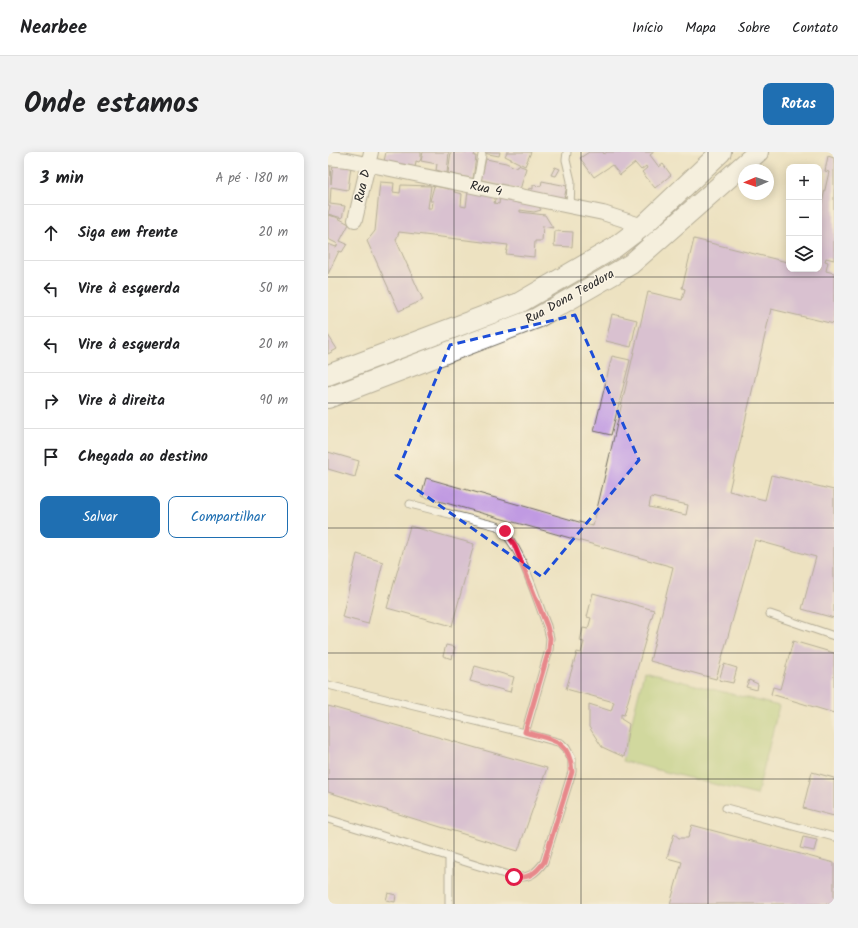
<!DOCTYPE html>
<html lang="pt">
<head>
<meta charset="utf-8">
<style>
  body { margin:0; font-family:Kalam,sans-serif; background:#f2f2f2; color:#202124 }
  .controls { position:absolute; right:12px; top:12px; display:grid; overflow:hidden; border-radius:8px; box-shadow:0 2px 10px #0003 }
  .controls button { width:36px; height:36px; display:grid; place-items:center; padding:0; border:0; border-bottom:1px solid #e0e0e0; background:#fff; color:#202124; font:20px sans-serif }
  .compass { position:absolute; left:410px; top:12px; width:36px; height:36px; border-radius:50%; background:#fff; box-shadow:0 2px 10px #0003; rotate:268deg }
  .stop { position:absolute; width:12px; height:12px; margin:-9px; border:3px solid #e11d48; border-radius:50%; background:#fff }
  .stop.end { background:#e11d48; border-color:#fff; box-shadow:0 1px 4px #0008 }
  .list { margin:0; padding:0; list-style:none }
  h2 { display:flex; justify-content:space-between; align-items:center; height:52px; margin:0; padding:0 16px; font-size:17px }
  h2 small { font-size:13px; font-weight:400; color:#757577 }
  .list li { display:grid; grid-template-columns:26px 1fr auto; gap:12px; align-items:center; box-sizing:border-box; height:56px; padding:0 16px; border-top:1px solid #e0e0e0 }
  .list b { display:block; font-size:15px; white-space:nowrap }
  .list em { font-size:13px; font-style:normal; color:#757577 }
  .actions { display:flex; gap:8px; padding:12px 16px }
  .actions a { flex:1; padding:9px 0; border:1px solid #1f6fb2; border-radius:8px; text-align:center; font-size:14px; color:#1f6fb2 }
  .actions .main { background:#1f6fb2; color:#fff }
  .icon { flex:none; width:22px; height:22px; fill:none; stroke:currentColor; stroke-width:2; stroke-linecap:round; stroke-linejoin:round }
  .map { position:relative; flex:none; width:506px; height:752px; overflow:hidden; border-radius:8px }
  header { display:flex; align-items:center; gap:24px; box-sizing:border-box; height:56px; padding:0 20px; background:#fff; border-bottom:1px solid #e0e0e0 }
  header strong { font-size:19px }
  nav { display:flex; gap:22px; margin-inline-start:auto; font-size:14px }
  .intro { display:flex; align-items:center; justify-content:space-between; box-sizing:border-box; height:96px; padding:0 24px }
  h1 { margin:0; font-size:28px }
  .button { padding:10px 18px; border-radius:8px; background:#1f6fb2; color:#fff; font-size:14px; font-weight:700 }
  main { display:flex; gap:24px; padding:0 24px }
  aside { flex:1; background:#fff; border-radius:8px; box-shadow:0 2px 10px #0003 }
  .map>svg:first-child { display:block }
  .green { fill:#afcc73; stroke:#6d7c4f }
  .building { fill:#c09ae2; fill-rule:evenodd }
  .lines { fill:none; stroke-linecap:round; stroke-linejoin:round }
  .lane-casing { stroke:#6f6b60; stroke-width:9 }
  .street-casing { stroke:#6f6b60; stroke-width:16 }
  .secondary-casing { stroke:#6f6b60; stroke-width:22 }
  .lane { stroke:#fff; stroke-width:7 }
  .street { stroke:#fff; stroke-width:14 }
  .secondary { stroke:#fff; stroke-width:20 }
  .route { stroke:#e11d48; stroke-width:5 }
  .marked { fill:none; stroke:#1d4ed8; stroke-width:3; stroke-dasharray:8 5; stroke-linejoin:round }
  .grid { fill:none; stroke:#2b2b2b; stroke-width:1; stroke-opacity:0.55 }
  .labels { text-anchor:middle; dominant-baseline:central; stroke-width:3; stroke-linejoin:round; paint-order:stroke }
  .street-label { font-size:13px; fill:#2b2b2b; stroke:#fcf5e5 }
</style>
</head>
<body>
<header>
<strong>Nearbee</strong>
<nav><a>Início</a><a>Mapa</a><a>Sobre</a><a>Contato</a></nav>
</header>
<div class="intro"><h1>Onde estamos</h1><a class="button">Rotas</a></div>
<main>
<aside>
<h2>3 min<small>A pé · 180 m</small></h2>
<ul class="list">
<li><svg class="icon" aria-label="ahead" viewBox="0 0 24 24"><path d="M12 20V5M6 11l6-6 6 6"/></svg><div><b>Siga em frente</b></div><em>20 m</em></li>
<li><svg class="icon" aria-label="left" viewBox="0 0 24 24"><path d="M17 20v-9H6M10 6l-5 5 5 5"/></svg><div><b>Vire à esquerda</b></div><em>50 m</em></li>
<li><svg class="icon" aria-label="left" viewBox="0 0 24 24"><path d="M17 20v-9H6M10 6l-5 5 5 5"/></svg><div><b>Vire à esquerda</b></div><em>20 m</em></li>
<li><svg class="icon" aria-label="right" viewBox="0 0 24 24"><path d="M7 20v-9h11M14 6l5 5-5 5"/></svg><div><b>Vire à direita</b></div><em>90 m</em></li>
<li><svg class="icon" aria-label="arrive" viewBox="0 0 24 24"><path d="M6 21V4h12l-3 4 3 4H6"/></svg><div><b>Chegada ao destino</b></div></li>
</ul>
<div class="actions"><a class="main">Salvar</a><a>Compartilhar</a></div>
</aside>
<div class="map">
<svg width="506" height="752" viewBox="0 0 506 752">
  <rect width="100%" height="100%" fill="#fcf5e5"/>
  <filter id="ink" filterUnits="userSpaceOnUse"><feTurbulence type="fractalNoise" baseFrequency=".025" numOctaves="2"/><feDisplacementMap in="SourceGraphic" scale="8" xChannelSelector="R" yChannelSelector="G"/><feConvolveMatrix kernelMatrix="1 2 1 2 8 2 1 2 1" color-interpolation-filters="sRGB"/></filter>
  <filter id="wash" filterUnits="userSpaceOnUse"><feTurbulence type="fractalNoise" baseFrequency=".012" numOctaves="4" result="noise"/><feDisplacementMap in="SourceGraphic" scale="16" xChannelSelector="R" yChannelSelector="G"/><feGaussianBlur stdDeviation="0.9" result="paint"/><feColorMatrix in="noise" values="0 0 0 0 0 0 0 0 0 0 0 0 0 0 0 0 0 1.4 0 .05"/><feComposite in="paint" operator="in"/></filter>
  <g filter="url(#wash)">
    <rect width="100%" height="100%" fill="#ede2c1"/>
    <path class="green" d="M316,520L451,554L429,643L294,609Z"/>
    <g id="blocks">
      <path class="building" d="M58,0H93V7L91,10L88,9L87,16L55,14Z
        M95,0H121L119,21L108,18L109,12L93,9Z
        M123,0H147L146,4H148L145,28L120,21Z
        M150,0H172L171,4Z
        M179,0H203L197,14L177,4Z
        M261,0H275L276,2L279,0H326L322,3L331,15L335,12L343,23L327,36L314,20L319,16L318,14L313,18L307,11L292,23L284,13L266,25L252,6Z
        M500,4L506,6V108L498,106L497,109L500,110L498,119L506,121V172L443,157L401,339L437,348L443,323L506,338V466L474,457L488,405L427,388L388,527L322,509L345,415L93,344L98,326L265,374L320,140L354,148L357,137L354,136L366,87L459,110L461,103V117H491V64L501,20L497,19ZM323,345L360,353L358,363L321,355Z
        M158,7L178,11L189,16L190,13L198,16L192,38L153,28Z
        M0,8H2L3,32L5,12L23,14L20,38L3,35L2,52L17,54L14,66L0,62L2,54L0,53Z
        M227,15L232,17L228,24L223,23Z
        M214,29L239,34L235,51L200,41L201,36L205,37V33L213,34Z
        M52,30L66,31L65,40L72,41L73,33L103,34L100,56H104L105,49H102L106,34L121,37V34L128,35L126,40L134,42L133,54L138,55L140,39L168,44L166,51L171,52L172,44L208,50L213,58L206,60L192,58V60L217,63L225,76L215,74L214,89H207L206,105L178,102L180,93L71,80L68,88L95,148L71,159L39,89L47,79Z
        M0,63L8,65L21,72L12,89L19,92L14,100L11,99L0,122V92L8,95L10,92L0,87Z
        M227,79L245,80L244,95L226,94Z
        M284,162L309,168L303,195L278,189Z
        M0,183L9,197L0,202Z
        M284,204L302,208L283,283L266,279Z
        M0,300L31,309L27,325L0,317Z
        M82,374L146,392L124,474L59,456Z
        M29,402L55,410L40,472L14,465Z
        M265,441L326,458L296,563L293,562V567L301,572L296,605L274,595L261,575V552L283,559L286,550L238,537L249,500L253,501L256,490L252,489L255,476L260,477L263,466L259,465Z
        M465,489L506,501V561L443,542L445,535L452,537Z
        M118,493L127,495L124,507L115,504Z
        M396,512L409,516L405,531L391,528Z
        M147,514L186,525L182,540L142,529Z
        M421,528L430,532L429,538L418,535Z
        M0,554L219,616L190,699L0,640Z
        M484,620L506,626V664L475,656Z
        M364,673L506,711V752H342L354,710L339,706L346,682L351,686H360Z
        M475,685L489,688L486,699L472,696Z
        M60,741L68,743L67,750L58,748Z"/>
    </g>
  </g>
  <g filter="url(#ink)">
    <use href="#blocks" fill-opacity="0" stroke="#6f6b60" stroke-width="1"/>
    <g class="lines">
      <defs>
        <path id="lane" d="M239,0L238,8L243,29L242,54
          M148,35L154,3
          M82,352L169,374C192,389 208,447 219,474L222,486L221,498L197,581
          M442,462L506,484
          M0,533L197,581L233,591L238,596L244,607V620L216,710C208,721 201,727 186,725L0,667
          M398,656L506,685
          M121,705V752"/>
        <path id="street" d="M0,6L19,8L275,61L315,74
          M27,68L43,0"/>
        <path id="secondary" d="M0,223L191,151L286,96L315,74L393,0
          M0,246L209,166L303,112L430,0"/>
      </defs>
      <use href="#lane" class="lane-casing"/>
      <use href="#street" class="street-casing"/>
      <use href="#secondary" class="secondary-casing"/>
      <use href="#lane" class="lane"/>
      <use href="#street" class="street"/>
      <use href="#secondary" class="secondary"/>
    </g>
  </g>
  <g class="lines" filter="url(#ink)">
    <path class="route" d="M177,379L186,392L219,474L222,486L221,498L197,580C224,588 242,587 244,620L216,710C208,721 201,727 186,725"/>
  </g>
  <path d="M0 0H506V752H0ZM247,163L311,308L214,425L68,323L122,193Z" fill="#ede2c1" fill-opacity=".55" fill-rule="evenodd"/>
  <path class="marked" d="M247,163L311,308L214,425L68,323L122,193Z"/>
  <path class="grid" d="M126,0V752M253,0V752M380,0V752M0,125H506M0,251H506M0,376H506M0,501H506M0,627H506"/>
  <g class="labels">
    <g class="street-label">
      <text transform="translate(35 34) rotate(-77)">Rua D</text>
      <text transform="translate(158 37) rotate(11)">Rua 4</text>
      <text transform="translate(242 145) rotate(-29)">Rua Dona Teodora</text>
    </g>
  </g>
</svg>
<div class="controls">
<button>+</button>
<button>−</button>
<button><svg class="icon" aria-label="layers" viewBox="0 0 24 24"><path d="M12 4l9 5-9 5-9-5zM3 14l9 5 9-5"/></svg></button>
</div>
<svg class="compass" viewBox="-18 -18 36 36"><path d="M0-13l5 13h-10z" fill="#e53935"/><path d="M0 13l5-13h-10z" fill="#757577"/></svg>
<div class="stop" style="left:186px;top:725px"></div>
<div class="stop end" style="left:177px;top:379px"></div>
</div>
</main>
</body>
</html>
